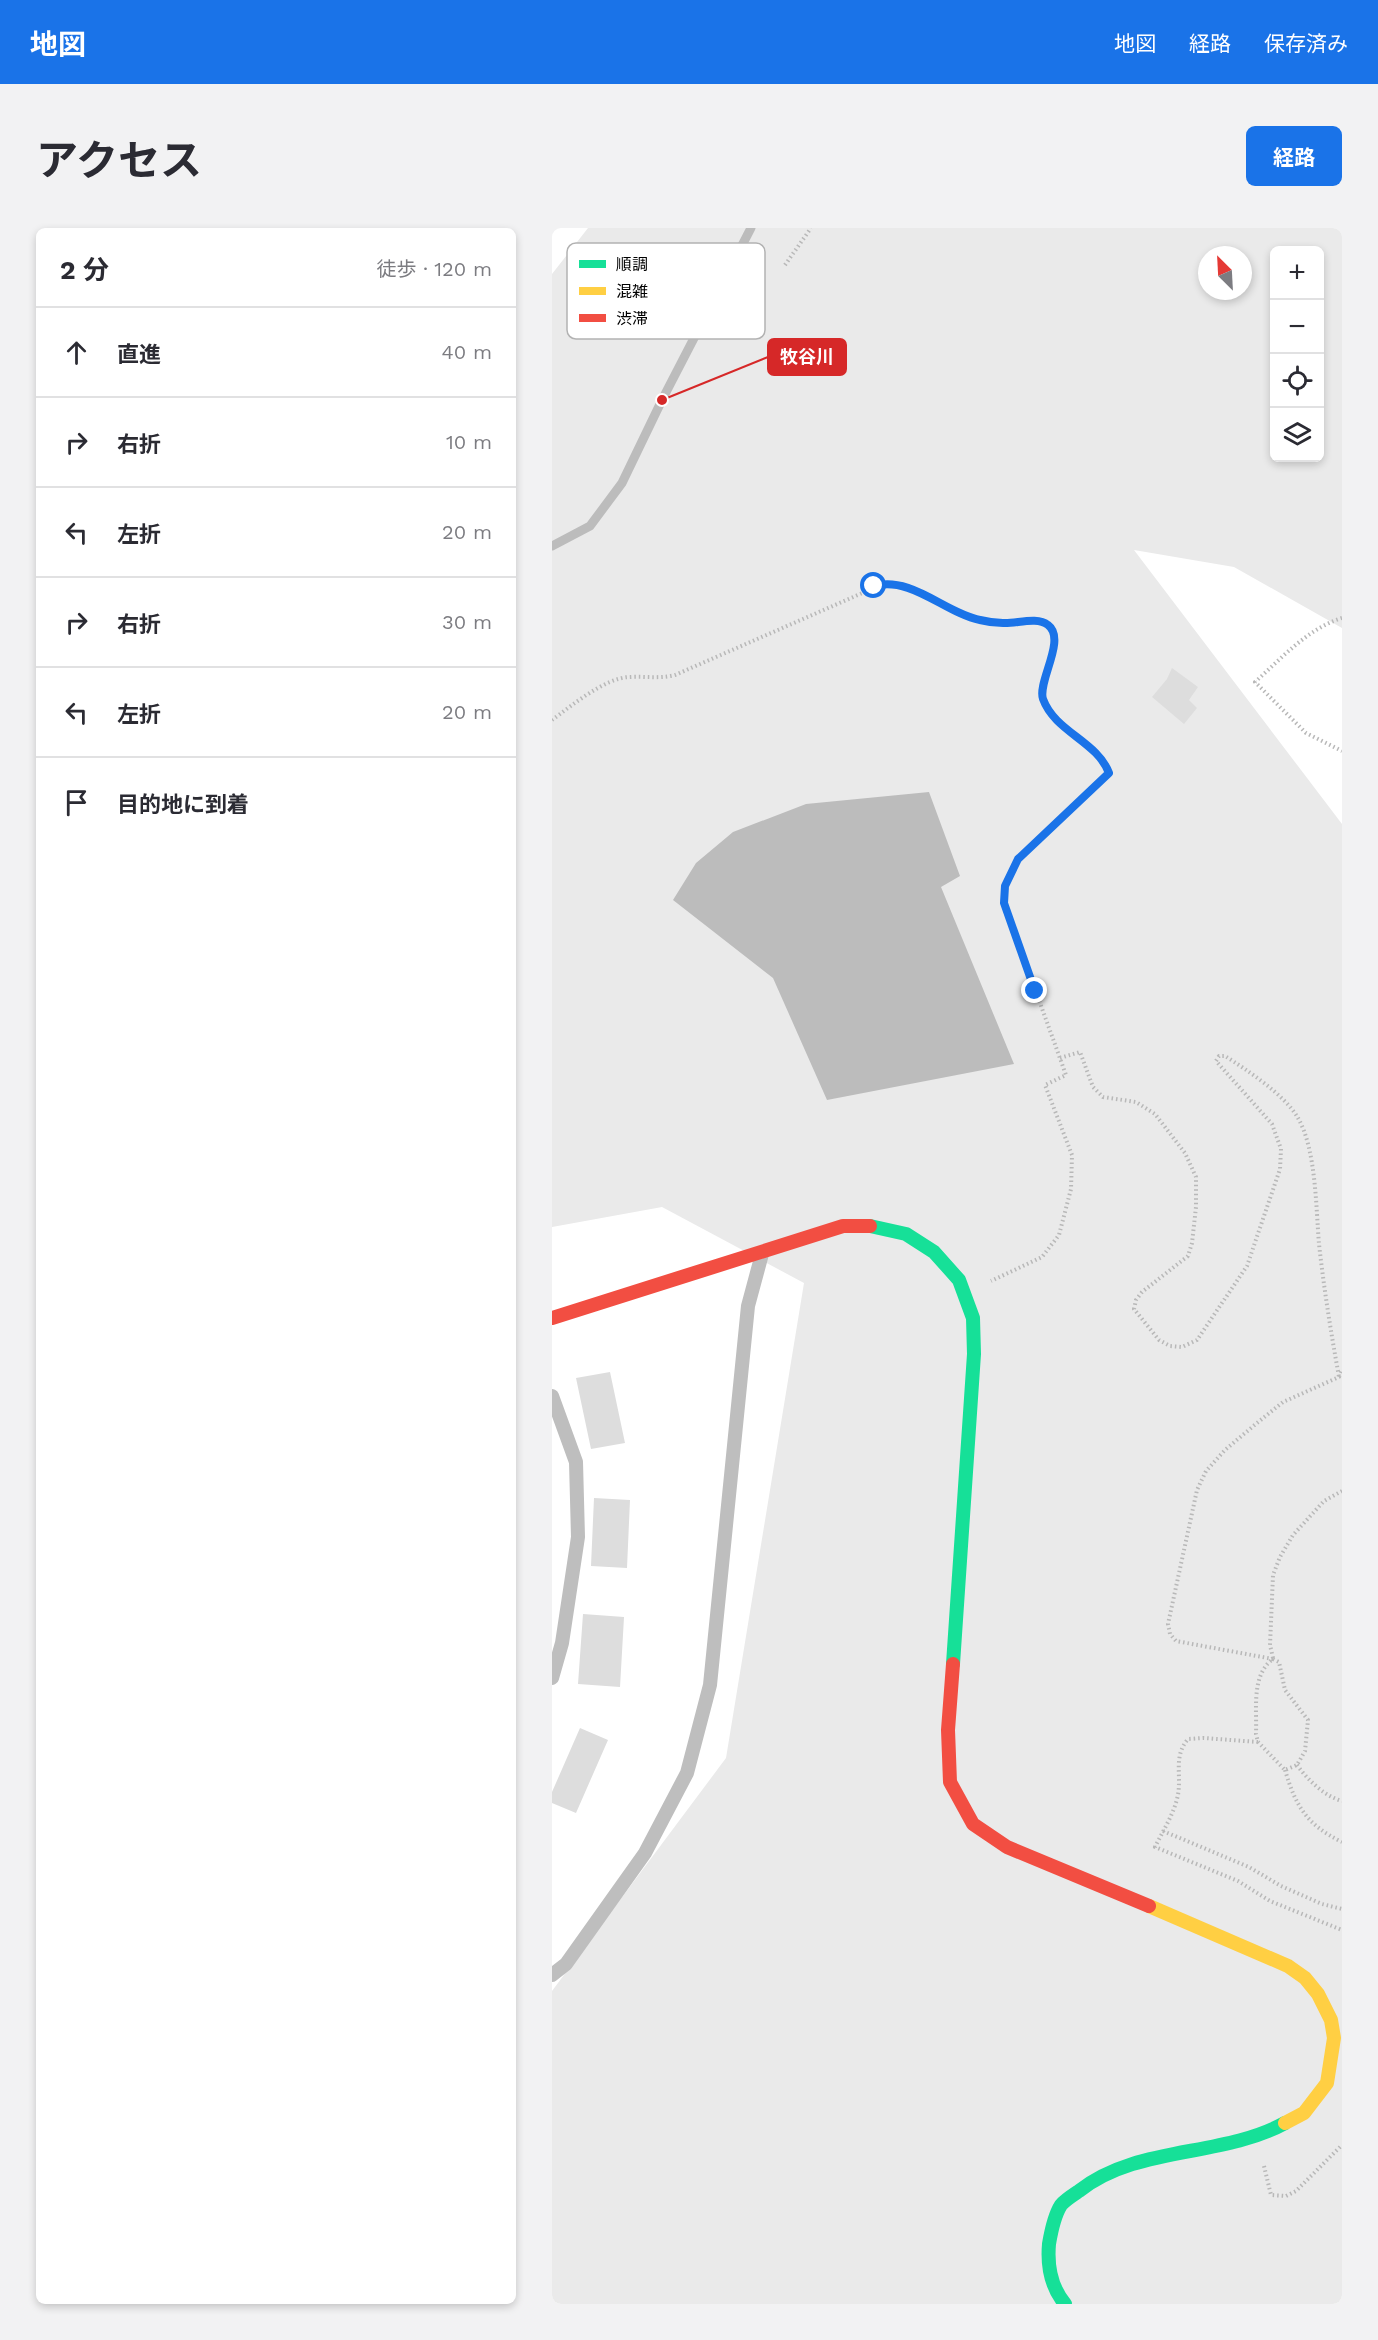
<!DOCTYPE html>
<html lang="ja">
<head>
<meta charset="utf-8">
<style>
  body { margin:0; font-family:"Work Sans","Noto Sans JP",sans-serif; background:#f2f2f3; color:#2b2b33 }
  .controls { position:absolute; right:18px; top:18px; display:grid; overflow:hidden; border-radius:9px; box-shadow:0 3px 9px #0003 }
  .controls button { width:54px; height:54px; display:grid; place-items:center; padding:0; border:0; border-bottom:2px solid #e1e1e2; background:#fff; color:#2b2b33; font:30px sans-serif }
  .compass { position:absolute; left:646px; top:18px; width:54px; height:54px; border-radius:50%; background:#fff; box-shadow:0 3px 9px #0003; rotate:336deg }
  .stop { position:absolute; width:18px; height:18px; margin:-14px; border:4px solid #1a73e8; border-radius:50%; background:#fff }
  .stop.end { background:#1a73e8; border-color:#fff; box-shadow:0 2px 6px #0008 }
  .list { margin:0; padding:0; list-style:none }
  h2 { display:flex; justify-content:space-between; align-items:center; height:78px; margin:0; padding:0 24px; font-size:26px }
  h2 small { font-size:20px; font-weight:400; color:#7c7c81 }
  .list li { display:grid; grid-template-columns:39px 1fr auto; gap:18px; align-items:center; box-sizing:border-box; height:90px; padding:0 24px; border-top:2px solid #e1e1e2 }
  .list b { display:block; font-size:22px; white-space:nowrap }
  .list em { font-size:20px; font-style:normal; color:#7c7c81 }
  .icon { flex:none; width:33px; height:33px; fill:none; stroke:currentColor; stroke-width:2; stroke-linecap:round; stroke-linejoin:round }
  .map { position:relative; flex:none; width:790px; height:2076px; overflow:hidden; border-radius:9px }
  header { display:flex; align-items:center; gap:36px; box-sizing:border-box; height:84px; padding:0 30px; background:#1a73e8; color:#fff }
  header strong { font-size:28px }
  nav { display:flex; gap:33px; margin-inline-start:auto; font-size:21px }
  .intro { display:flex; align-items:center; justify-content:space-between; box-sizing:border-box; height:144px; padding:0 36px }
  h1 { margin:0; font-size:42px }
  .button { padding:15px 27px; border-radius:9px; background:#1a73e8; color:#fff; font-size:21px; font-weight:700 }
  main { display:flex; gap:36px; padding:0 36px }
  aside { flex:1; background:#fff; border-radius:9px; box-shadow:0 3px 9px #0003 }
  .map>svg:first-child { display:block }
  .green { fill:#eaeaea; fill-rule:evenodd }
  .water { fill:#bcbcbc }
  .lines { fill:none; stroke-linecap:round; stroke-linejoin:round }
  .stream { stroke:#bcbcbc; stroke-width:9 }
  .building { fill:#ddd }
  .path { stroke:#b8b8b8; stroke-width:4; stroke-dasharray:1.5 3; stroke-linecap:butt }
  .lane { stroke:#bebebe; stroke-width:14 }
  .fast { stroke:#16e098; stroke-width:14 }
  .slow { stroke:#ffcf43; stroke-width:14 }
  .jam { stroke:#f24e42; stroke-width:14 }
  .route { stroke:#1a73e8; stroke-width:8 }
  .key { fill:#fff; stroke:#b2b2b2; stroke-width:1.5 }
  .key-label { font-size:16px; fill:#000 }
  .leader { fill:none; stroke:#d62828; stroke-width:2 }
  .callout-dot { fill:#d62828; stroke:#fff; stroke-width:2 }
  .callout { fill:#d62828; stroke:#d62828; stroke-width:2 }
  .callout-label { font-size:18px; text-anchor:middle; font-weight:bold; fill:#fff }
</style>
</head>
<body>
<header>
<strong>地図</strong>
<nav><a>地図</a><a>経路</a><a>保存済み</a></nav>
</header>
<div class="intro"><h1>アクセス</h1><a class="button">経路</a></div>
<main>
<aside>
<h2>2 分<small>徒歩 · 120 m</small></h2>
<ul class="list">
<li><svg class="icon" aria-label="ahead" viewBox="0 0 24 24"><path d="M12 20V5M6 11l6-6 6 6"/></svg><div><b>直進</b></div><em>40 m</em></li>
<li><svg class="icon" aria-label="right" viewBox="0 0 24 24"><path d="M7 20v-9h11M14 6l5 5-5 5"/></svg><div><b>右折</b></div><em>10 m</em></li>
<li><svg class="icon" aria-label="left" viewBox="0 0 24 24"><path d="M17 20v-9H6M10 6l-5 5 5 5"/></svg><div><b>左折</b></div><em>20 m</em></li>
<li><svg class="icon" aria-label="right" viewBox="0 0 24 24"><path d="M7 20v-9h11M14 6l5 5-5 5"/></svg><div><b>右折</b></div><em>30 m</em></li>
<li><svg class="icon" aria-label="left" viewBox="0 0 24 24"><path d="M17 20v-9H6M10 6l-5 5 5 5"/></svg><div><b>左折</b></div><em>20 m</em></li>
<li><svg class="icon" aria-label="arrive" viewBox="0 0 24 24"><path d="M6 21V4h12l-3 4 3 4H6"/></svg><div><b>目的地に到着</b></div></li>
</ul>
</aside>
<div class="map">
<svg width="790" height="2076" viewBox="0 0 790 2076">
  <rect width="100%" height="100%" fill="#fff"/>
  <path class="green" d="M36,0H790V400L682,339L582,322L790,596V2076H0V1763L174,1530L252,1055L110,979L0,999V46ZM722,22H768V230H722ZM655,27H691V63H655Z"/>
  <path class="water" d="M377,564L408,648L389,659L462,836L275,872L221,750L121,672L144,635L181,604L254,576Z"/>
  <g class="lines">
    <path class="stream" d="M0,318L38,298L70,255L110,172L199,0"/>
  </g>
  <path class="building" d="M620,440L646,459L637,472L645,480L632,496L600,469L615,451Z
    M58,1144L73,1215L39,1221L24,1150Z
    M42,1270L78,1272L75,1340L39,1338Z
    M31,1386L72,1389L68,1459L26,1456Z
    M28,1500L56,1512L24,1585L0,1575V1564Z"/>
  <g class="lines">
    <path class="path" d="M233,37L259,0
      M790,390C755,401 730,430 703,454L754,505L790,523
      M0,492C19,478 53,450 77,449C93,448 107,451 123,447L331,356C342,357 353,359 363,362C386,372 404,387 429,392C436,394 444,395 451,395C466,396 495,386 501,404C510,430 479,458 497,484C513,508 546,517 557,545L466,631L453,658L452,675L514,847L493,857L520,927L519,961L507,1007L490,1029L439,1053
      M508,830L528,824L541,859L551,869L584,874L603,886L633,925L644,949V979L640,1015L636,1028L590,1064L584,1072L582,1081L607,1112L618,1118L630,1119L645,1112L695,1038L728,941L729,921L720,896L664,833L667,828H673C695,842 733,867 746,890C764,921 764,980 767,1016C772,1061 779,1105 787,1149
      M721,1430L718,1417L721,1347L728,1329L741,1307L772,1273L790,1263
      M721,1431L624,1413L618,1406L616,1396L645,1262L654,1243L673,1222L705,1195L731,1174L787,1149L790,1142
      M721,1431L727,1434L733,1462L756,1492L753,1523L745,1537L733,1542L706,1514L704,1506C705,1481 699,1447 721,1431Z
      M706,1514L652,1510L636,1511C620,1530 631,1549 625,1571C621,1587 611,1603 603,1619L686,1653L718,1673L790,1702
      M745,1537C756,1552 772,1568 790,1573
      M733,1542C744,1579 755,1597 790,1614
      M611,1603L697,1639L729,1658L770,1676L790,1681
      M712,1938L719,1967L734,1968L744,1963L790,1917"/>
    <path class="lane" d="M0,1168L24,1234L26,1309L10,1415L0,1450
      M0,1747L14,1736L93,1625L135,1545L158,1457L196,1078L210,1026"/>
    <path class="fast" d="M318,998L354,1006L382,1024L407,1052L421,1090L422,1126L401,1436
      M513,2076C499,2059 495,2039 497,2016C499,2004 502,1988 509,1977C513,1972 521,1967 527,1963C585,1917 669,1930 733,1895"/>
    <path class="slow" d="M597,1678L736,1738L753,1750L766,1766L779,1792L782,1810L775,1855L752,1885L733,1895"/>
    <path class="jam" d="M0,1090L291,998H318
      M401,1436L396,1502L398,1554L421,1596L455,1619L597,1678"/>
  </g>
  <g class="lines">
    <path class="route" d="M322,358C360,348 393,385 428,392C436,394 444,395 451,395C464,396 485,388 496,397C515,411 485,454 491,471C503,504 545,513 557,545L466,631L453,658L452,675L483,763"/>
  </g>
  <rect x="15" y="15" width="198" height="96" rx="9" class="key"/>
  <rect x="27" y="32" width="27" height="8" fill="#16e098"/>
  <rect x="27" y="59" width="27" height="8" fill="#ffcf43"/>
  <rect x="27" y="86" width="27" height="8" fill="#f24e42"/>
  <g class="key-label">
    <text x="64" y="42">順調</text>
    <text x="64" y="69">混雑</text>
    <text x="64" y="96">渋滞</text>
  </g>
  <path class="leader" d="M110 172L216 129"/>
  <circle class="callout-dot" cx="110" cy="172" r="6"/>
  <rect class="callout" x="216" y="111" width="78" height="36" rx="6"/>
  <g class="callout-label">
    <text x="255" y="135">牧谷川</text>
  </g>
</svg>
<div class="controls">
<button>+</button>
<button>−</button>
<button><svg class="icon" aria-label="locate" viewBox="0 0 24 24"><circle cx="12" cy="12" r="6"/><path d="M12 2v4M12 18v4M2 12h4M18 12h4"/></svg></button>
<button><svg class="icon" aria-label="layers" viewBox="0 0 24 24"><path d="M12 4l9 5-9 5-9-5zM3 14l9 5 9-5"/></svg></button>
</div>
<svg class="compass" viewBox="-18 -18 36 36"><path d="M0-13l5 13h-10z" fill="#e53935"/><path d="M0 13l5-13h-10z" fill="#7c7c81"/></svg>
<div class="stop" style="left:322px;top:358px"></div>
<div class="stop end" style="left:483px;top:763px"></div>
</div>
</main>
</body>
</html>
